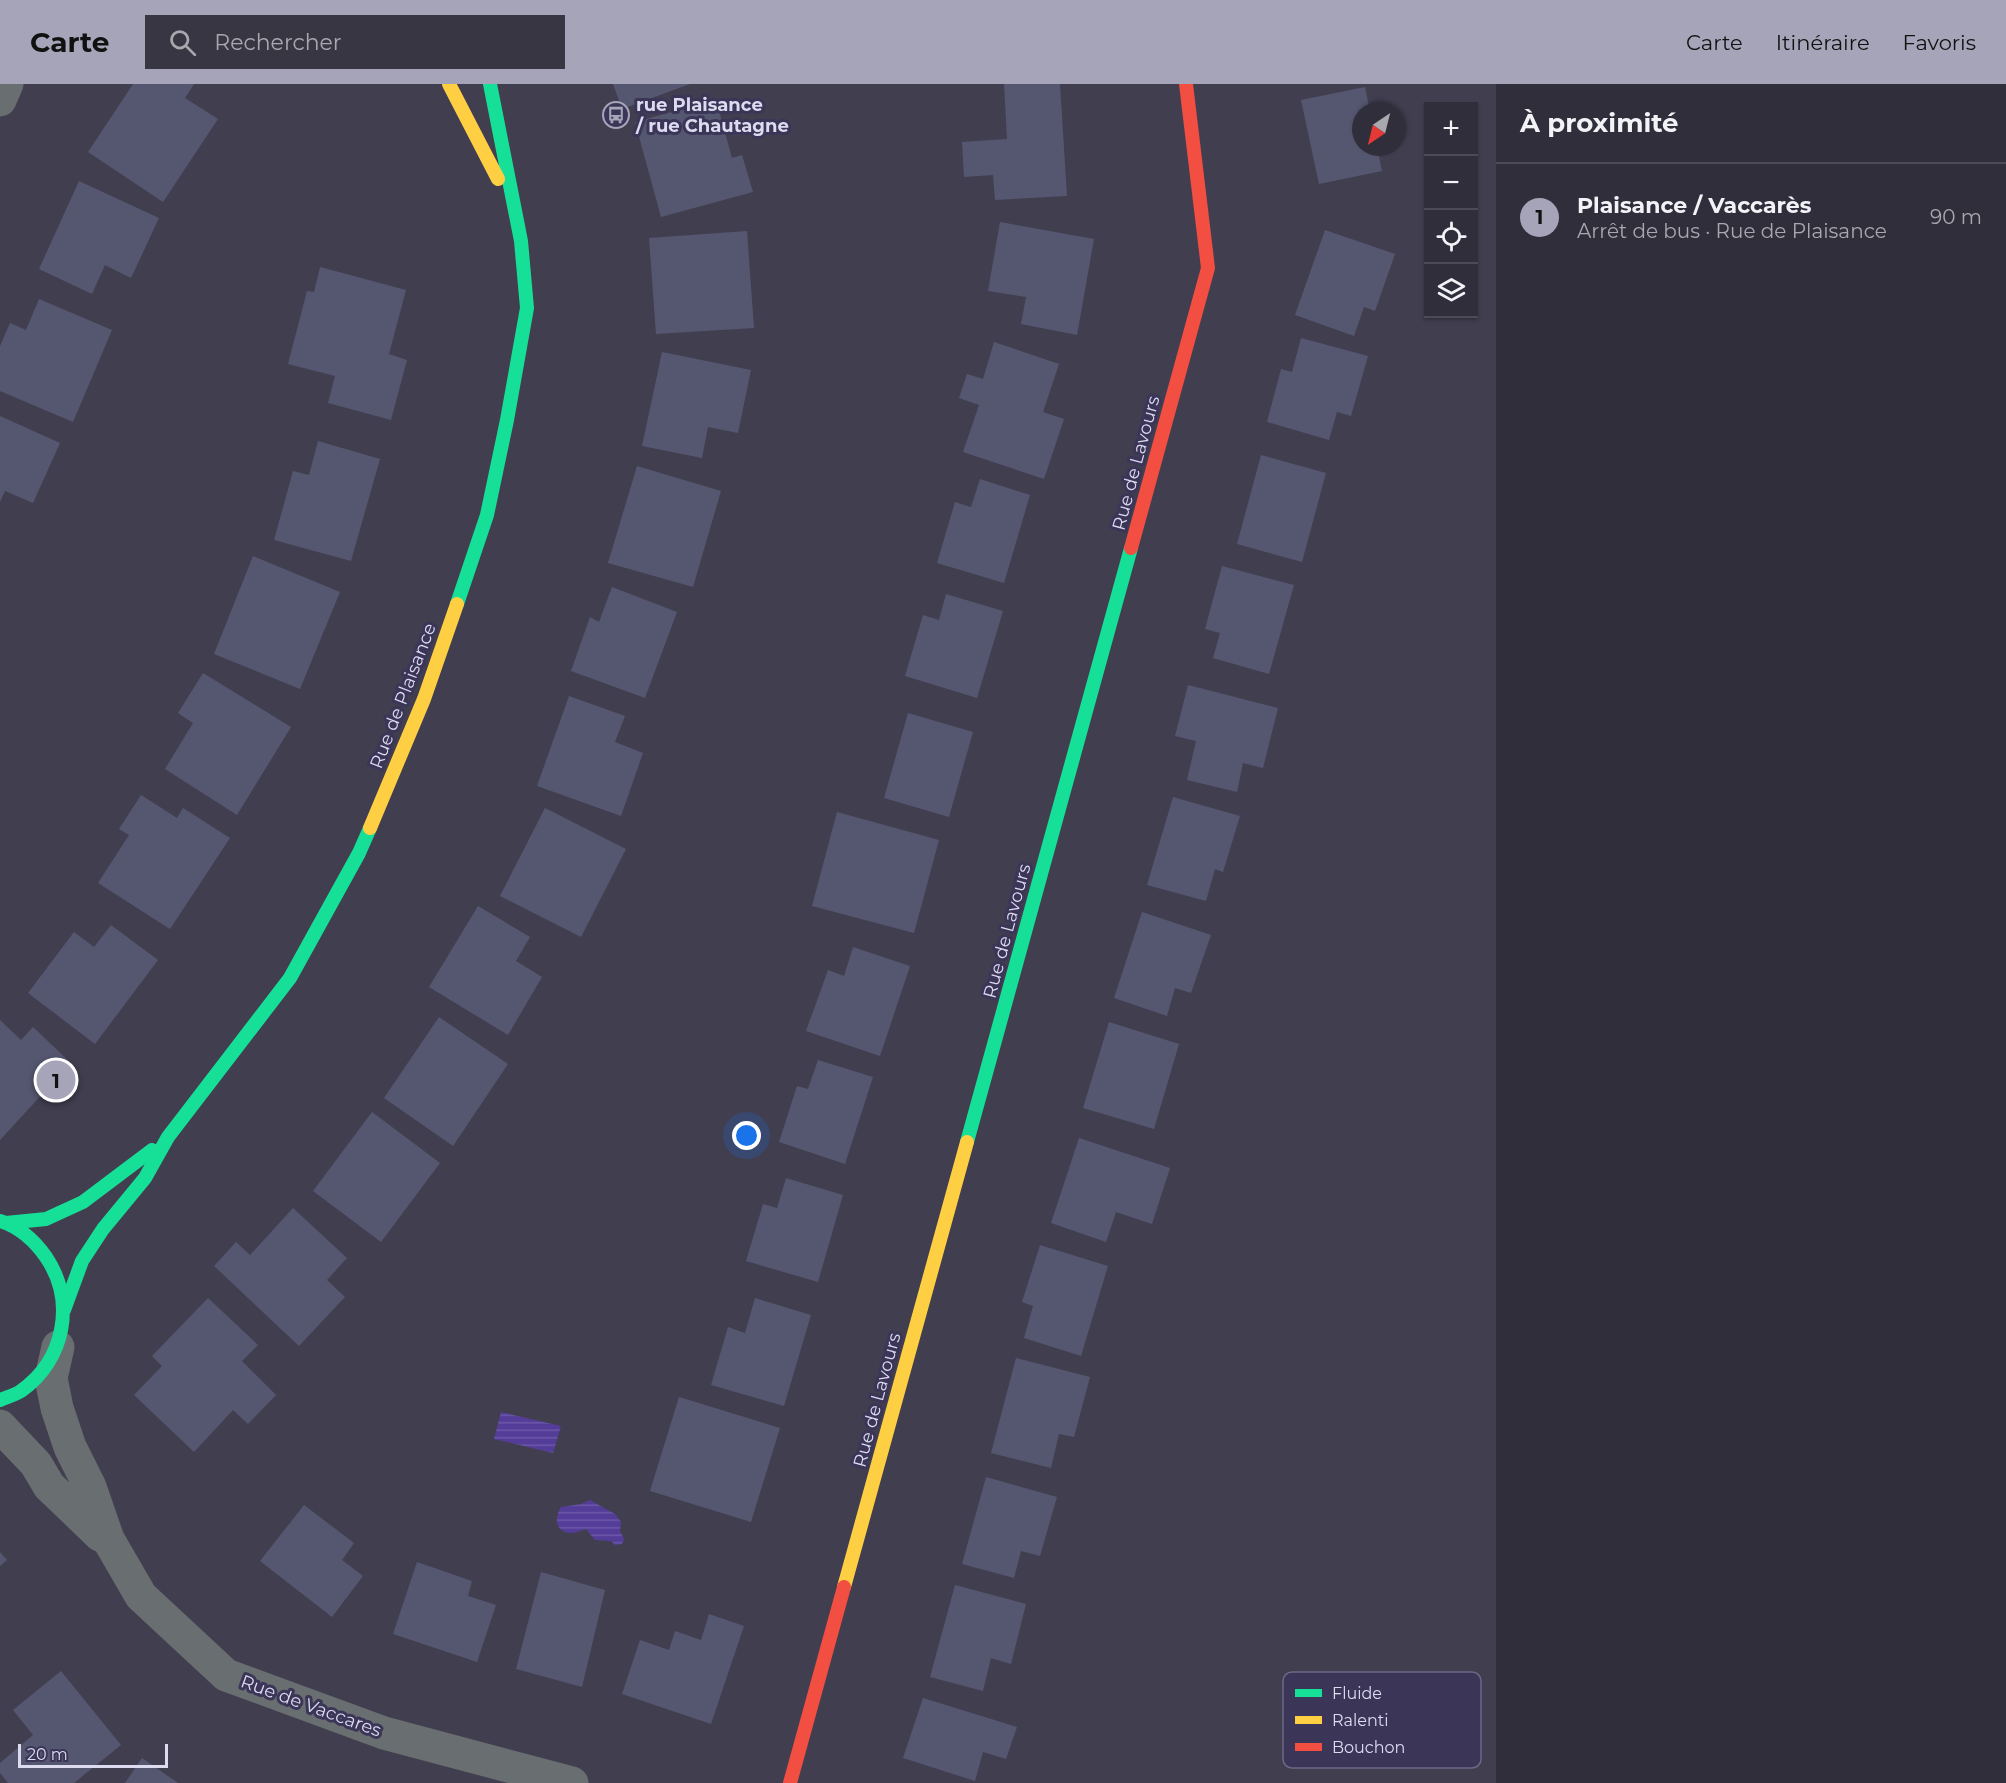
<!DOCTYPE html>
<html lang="fr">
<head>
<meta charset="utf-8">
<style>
  body { margin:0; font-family:Montserrat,sans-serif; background:#393643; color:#f1f3f6 }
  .controls { position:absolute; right:18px; top:18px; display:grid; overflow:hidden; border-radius:0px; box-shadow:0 2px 4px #0004 }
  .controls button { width:54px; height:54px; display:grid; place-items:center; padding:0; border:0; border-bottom:2px solid #4c4a56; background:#312e3c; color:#f1f3f6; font:30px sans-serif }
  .compass { position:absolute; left:1352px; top:18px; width:54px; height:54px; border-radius:50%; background:#312e3c; box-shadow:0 2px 4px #0004; rotate:215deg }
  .scale { position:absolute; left:18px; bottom:15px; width:150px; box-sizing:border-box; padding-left:6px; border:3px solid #dddbf0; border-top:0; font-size:16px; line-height:21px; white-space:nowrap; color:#dddbf0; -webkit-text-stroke:4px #3b3658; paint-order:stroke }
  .you { position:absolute; left:747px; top:1052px; width:21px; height:21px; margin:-15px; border:4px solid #fff; border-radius:50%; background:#1a73e8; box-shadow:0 0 0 9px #1a73e833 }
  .badge { display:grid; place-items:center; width:39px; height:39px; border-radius:50%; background:#a6a4b8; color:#111; font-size:20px; font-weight:700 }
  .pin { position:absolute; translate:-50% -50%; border:3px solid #fff; box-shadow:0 2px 6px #0006 }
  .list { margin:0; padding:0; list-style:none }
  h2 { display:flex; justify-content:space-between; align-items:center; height:78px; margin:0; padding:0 24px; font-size:26px }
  h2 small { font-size:20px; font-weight:400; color:#a8a8af }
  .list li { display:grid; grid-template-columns:39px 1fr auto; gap:18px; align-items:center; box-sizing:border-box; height:108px; padding:0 24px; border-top:2px solid #4c4a56 }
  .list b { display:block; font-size:22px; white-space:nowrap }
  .list p { margin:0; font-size:20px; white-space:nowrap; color:#a8a8af }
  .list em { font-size:20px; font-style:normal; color:#a8a8af }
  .icon { flex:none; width:33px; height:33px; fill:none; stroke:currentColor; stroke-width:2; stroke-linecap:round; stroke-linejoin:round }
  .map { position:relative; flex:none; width:1496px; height:1699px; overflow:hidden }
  header { display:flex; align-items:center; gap:36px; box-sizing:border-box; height:84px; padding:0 30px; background:#a6a4b8; color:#111 }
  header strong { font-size:28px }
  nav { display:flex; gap:33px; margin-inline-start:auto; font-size:21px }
  .search { width:420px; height:54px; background:#393643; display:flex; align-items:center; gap:15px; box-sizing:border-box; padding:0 21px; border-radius:0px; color:#a8a8af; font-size:22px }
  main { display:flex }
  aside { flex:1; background:#312e3c }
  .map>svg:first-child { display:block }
  .water { fill:url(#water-rules) }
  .building { fill:#555771 }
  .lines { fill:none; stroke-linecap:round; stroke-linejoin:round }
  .street { stroke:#696e70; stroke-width:33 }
  .fast { stroke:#16e098; stroke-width:14 }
  .slow { stroke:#ffcf43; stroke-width:14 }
  .jam { stroke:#f24e42; stroke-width:14 }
  .labels { text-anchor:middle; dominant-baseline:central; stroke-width:6; stroke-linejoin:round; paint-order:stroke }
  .poi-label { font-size:18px; font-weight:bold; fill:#dddbf0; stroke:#3b3658; text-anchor:start }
  .street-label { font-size:18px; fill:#dddbf0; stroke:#3b3658 }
  .key { fill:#3b3658; stroke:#6c6886; stroke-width:1.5 }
  .key-label { font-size:16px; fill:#dddbf0 }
</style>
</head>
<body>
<header>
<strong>Carte</strong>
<div class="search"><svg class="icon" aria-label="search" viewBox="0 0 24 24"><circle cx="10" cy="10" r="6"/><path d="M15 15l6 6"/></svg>Rechercher</div>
<nav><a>Carte</a><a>Itinéraire</a><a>Favoris</a></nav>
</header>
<main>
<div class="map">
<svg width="1496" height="1699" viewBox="0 0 1496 1699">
  <defs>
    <pattern id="water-rules" width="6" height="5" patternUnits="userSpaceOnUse" patternTransform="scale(1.5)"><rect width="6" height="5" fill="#543d99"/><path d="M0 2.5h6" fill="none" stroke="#6c58a8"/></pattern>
  </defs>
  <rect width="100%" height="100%" fill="#413e50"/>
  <path class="water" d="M501,1328L561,1342L553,1369L494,1355Z
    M590,1416L615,1430L621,1438L620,1447L624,1455L622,1460L615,1461L611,1457L595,1456L586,1445C582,1446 576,1449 571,1449C555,1448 554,1434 561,1423L581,1420Z"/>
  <path class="building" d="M133,0H194L185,14L218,35L163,118L88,68Z
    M613,0H690L622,25Z
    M1004,0H1060L1067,112L995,116L993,91L964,93L962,58L1007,55Z
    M1365,3L1370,27H1361V63H1377L1382,87L1319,100L1301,16Z
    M716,16L732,74L742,71L753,108L661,133L635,38Z
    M79,97L159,134L131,194L105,181L92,210L39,185Z
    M1000,138L1094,155L1077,251L1021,240L1026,213L988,207Z
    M1325,146L1395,170L1375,227L1364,223L1354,252L1295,231Z
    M747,147L754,244L656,250L649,154Z
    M320,183L406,206L389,270L407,276L391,336L328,319L335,292L288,280L307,207L314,208Z
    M39,215L112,246L73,338L0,307V262L10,239L26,246Z
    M1301,254L1368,272L1351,332L1337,328L1329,356L1267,338L1281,285L1292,288Z
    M994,258L1059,280L1043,328L1064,335L1044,395L963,368L979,321L959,314L967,290L983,295Z
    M662,268L751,286L738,349L708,343L702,374L642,362Z
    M0,332L60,359L33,419L5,407L0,418Z
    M318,357L380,375L351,477L274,456L293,387L309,391Z
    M1261,371L1326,389L1302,478L1237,460Z
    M637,382L721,407L693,503L608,479Z
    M980,395L1030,411L1004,499L937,479L955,418L971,423Z
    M253,472L340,508L300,605L214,570Z
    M1222,482L1294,501L1269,590L1213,574L1220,549L1205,545Z
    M612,503L677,528L645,614L571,587L590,533L599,538Z
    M946,510L1003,527L977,614L905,592L923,531L939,536Z
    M203,589L291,643L237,731L165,685L193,639L178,629Z
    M1188,601L1278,624L1263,684L1243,679L1237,708L1187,696L1196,657L1175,652Z
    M569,612L625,632L615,658L643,669L621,732L537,702Z
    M908,629L973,648L949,733L884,714Z
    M141,711L177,734L183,724L230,754L170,845L98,799L129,751L119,745Z
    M1173,713L1240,732L1223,788L1215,785L1206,817L1147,801Z
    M545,724L626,765L581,853L500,812Z
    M837,728L939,756L914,849L812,822Z
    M478,822L530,853L516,877L542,893L508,951L429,903Z
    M1142,828L1211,851L1191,909L1175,904L1167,932L1114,914Z
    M111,841L158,876L95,960L28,909L74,848L94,863Z
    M853,863L910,882L880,972L806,947L828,886L844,892Z
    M439,933L508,980L453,1062L384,1014Z
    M0,936L21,956L33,943L71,979L0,1056Z
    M1109,938L1179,960L1154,1045L1083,1024Z
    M818,976L873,993L845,1080L779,1058L797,1002L808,1005Z
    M372,1028L440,1079L381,1158L313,1107Z
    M1079,1054L1170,1084L1152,1140L1116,1128L1106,1158L1051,1139Z
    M786,1094L843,1111L818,1198L746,1177L763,1120L777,1124Z
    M293,1124L347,1174L327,1196L345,1213L299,1262L214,1182L236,1158L250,1171Z
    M1040,1161L1108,1182L1081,1272L1024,1254L1033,1222L1022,1218Z
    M208,1214L258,1261L242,1277L276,1311L248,1340L233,1326L194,1368L134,1311L162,1282L152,1272Z
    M755,1214L811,1231L784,1322L711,1301L728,1243L745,1249Z
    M1016,1274L1090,1293L1074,1353L1059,1350L1051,1384L991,1369Z
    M679,1313L780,1344L751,1438L650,1407Z
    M986,1393L1057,1413L1040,1472L1021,1467L1014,1494L962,1480Z
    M304,1421L354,1459L342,1476L363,1492L332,1533L260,1477Z
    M0,1468L7,1476L0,1482Z
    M417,1478L472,1497L468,1512L496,1521L477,1578L393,1550Z
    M541,1488L605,1506L582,1603L516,1585Z
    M955,1501L1026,1520L1011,1580L991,1574L983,1607L930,1593Z
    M709,1530L744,1542L711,1640L622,1610L640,1556L669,1566L675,1547L701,1556Z
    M61,1587L121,1661L74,1699H8L0,1689V1679L33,1651L13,1626Z
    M923,1614L1017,1643L1006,1675L983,1668L975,1697L903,1674Z
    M142,1674L178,1699H125Z"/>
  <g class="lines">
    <path class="street" d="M0,16L7,0
      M58,1263L51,1294L57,1324L70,1363L90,1403L108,1455L141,1512L226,1591L384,1649L572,1699
      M0,1342L36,1380L49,1402L100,1451L106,1454"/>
    <path class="fast" d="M457,520L487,431L507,336L527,224L521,157L490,0
      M967,1058L1131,464
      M0,1137C20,1143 34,1156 46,1173C76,1217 65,1276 21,1307C15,1311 7,1313 0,1316
      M6,1139L46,1135L83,1118L152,1066
      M64,1226L82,1177L103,1145L145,1094L168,1053L290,894L359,769L370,744"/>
    <path class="slow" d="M449,0L498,95
      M370,744L424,615L457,520
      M844,1503L967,1058"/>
    <path class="jam" d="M1131,464L1208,184L1186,0
      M790,1699L844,1503"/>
  </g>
  <defs>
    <symbol id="bus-ring" viewBox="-11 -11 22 22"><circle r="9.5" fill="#3b3658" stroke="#a6a4b8" stroke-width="1.5"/><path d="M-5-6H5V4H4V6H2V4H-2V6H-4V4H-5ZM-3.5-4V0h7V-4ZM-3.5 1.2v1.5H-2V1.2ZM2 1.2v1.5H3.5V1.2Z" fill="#a6a4b8"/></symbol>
  </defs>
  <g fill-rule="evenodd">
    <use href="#bus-ring" x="601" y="16" width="30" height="30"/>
  </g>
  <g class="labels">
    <g class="poi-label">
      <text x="636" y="21">rue Plaisance<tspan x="636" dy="21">/ rue Chautagne</tspan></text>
    </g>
    <g class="street-label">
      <text transform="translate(1136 379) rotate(-75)">Rue de Lavours</text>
      <text transform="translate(403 612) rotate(-69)">Rue de Plaisance</text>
      <text transform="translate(1007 847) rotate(-75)">Rue de Lavours</text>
      <text transform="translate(877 1316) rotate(-75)">Rue de Lavours</text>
      <text transform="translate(311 1622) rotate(20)">Rue de Vaccares</text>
    </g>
  </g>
  <rect x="1283" y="1588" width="198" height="96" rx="9" class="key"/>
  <rect x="1295" y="1605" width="27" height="8" fill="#16e098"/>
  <rect x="1295" y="1632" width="27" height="8" fill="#ffcf43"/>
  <rect x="1295" y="1659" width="27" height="8" fill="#f24e42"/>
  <g class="key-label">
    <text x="1332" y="1615">Fluide</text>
    <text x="1332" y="1642">Ralenti</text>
    <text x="1332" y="1669">Bouchon</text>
  </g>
</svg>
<div class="controls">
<button>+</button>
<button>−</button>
<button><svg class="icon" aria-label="locate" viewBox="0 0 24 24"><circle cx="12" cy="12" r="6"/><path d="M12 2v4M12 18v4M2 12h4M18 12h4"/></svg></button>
<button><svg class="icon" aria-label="layers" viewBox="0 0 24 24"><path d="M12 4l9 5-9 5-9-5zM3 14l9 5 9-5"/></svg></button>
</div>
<svg class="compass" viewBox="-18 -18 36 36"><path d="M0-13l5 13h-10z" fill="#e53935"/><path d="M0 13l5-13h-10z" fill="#a8a8af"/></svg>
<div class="scale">20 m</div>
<div class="you"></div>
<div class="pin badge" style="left:56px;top:996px">1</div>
</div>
<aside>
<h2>À proximité<small></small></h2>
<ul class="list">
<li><span class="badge">1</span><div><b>Plaisance / Vaccarès</b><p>Arrêt de bus · Rue de Plaisance</p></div><em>90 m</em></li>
</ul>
</aside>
</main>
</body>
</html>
